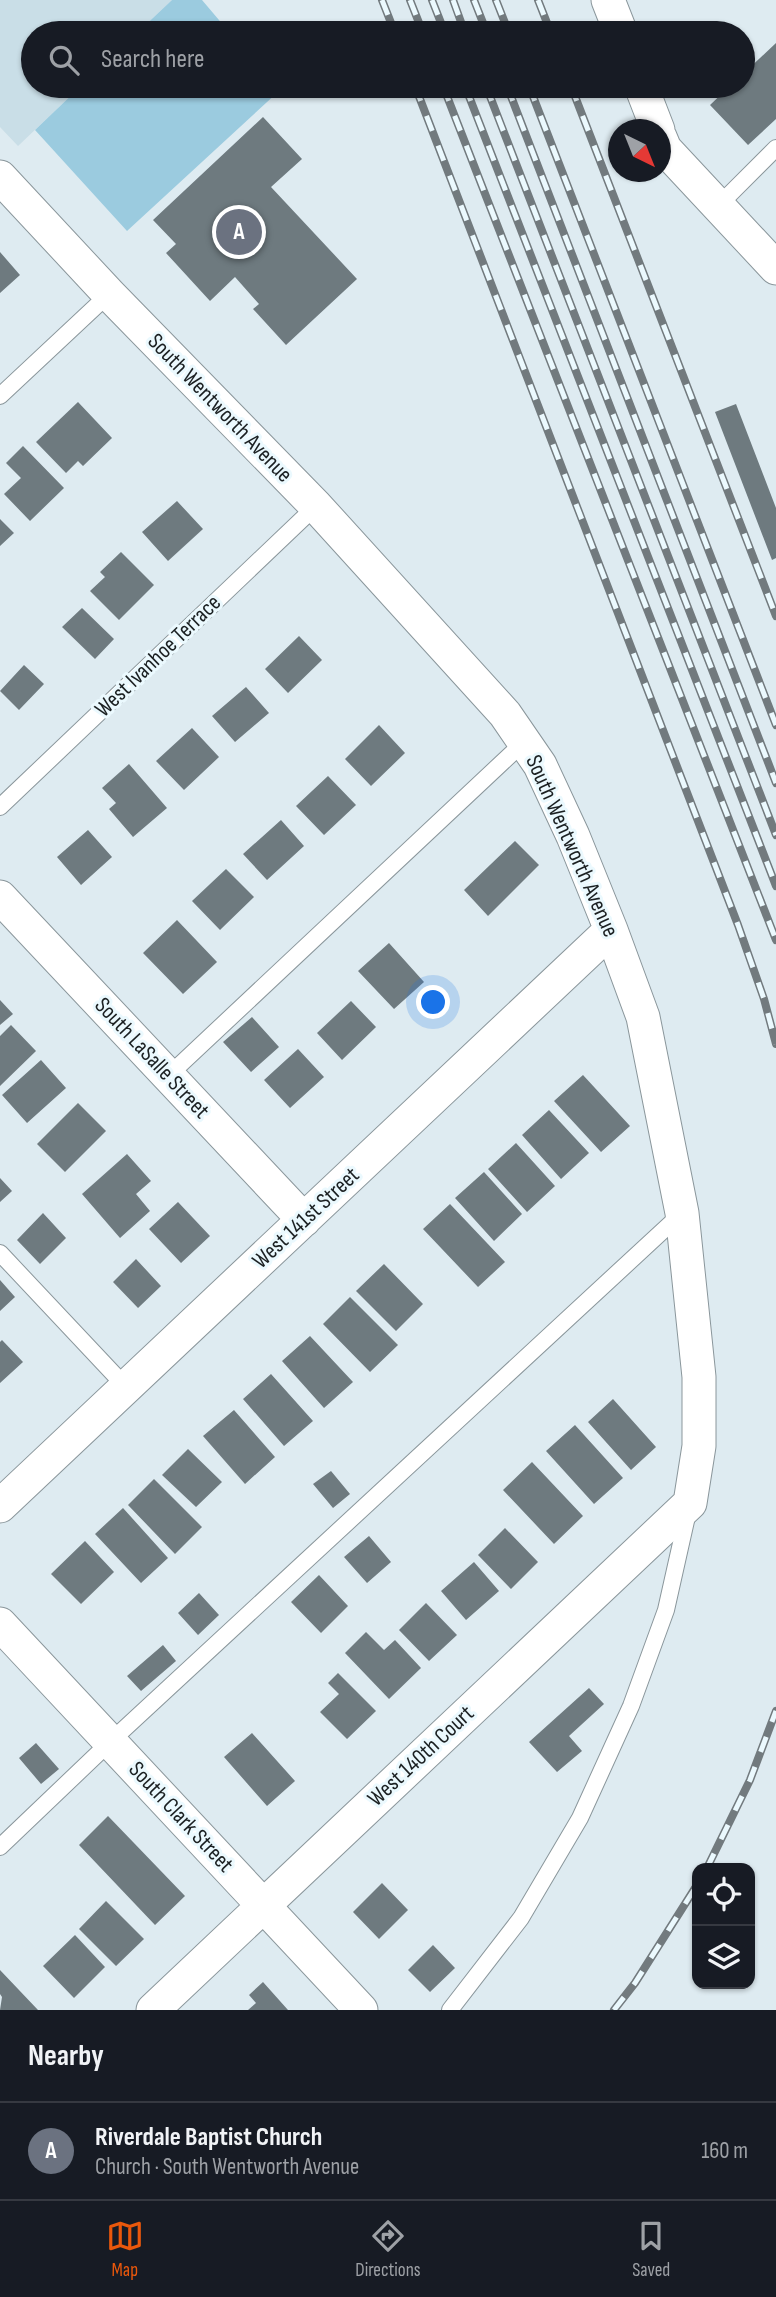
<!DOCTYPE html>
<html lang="en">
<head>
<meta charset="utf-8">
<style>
  body { margin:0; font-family:"Sofia Sans Condensed",sans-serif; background:#242831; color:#f1f3f6 }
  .controls { position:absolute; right:21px; bottom:21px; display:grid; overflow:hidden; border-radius:14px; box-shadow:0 2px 5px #0004 }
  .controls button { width:63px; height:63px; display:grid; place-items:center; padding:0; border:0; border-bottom:2px solid #363941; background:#171b24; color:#f1f3f6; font:35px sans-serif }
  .compass { position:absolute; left:608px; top:119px; width:63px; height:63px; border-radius:50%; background:#171b24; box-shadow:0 2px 5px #0004; rotate:137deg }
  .you { position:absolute; left:434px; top:1003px; width:24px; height:24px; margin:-18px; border:5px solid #fff; border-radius:50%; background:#1a73e8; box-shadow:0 0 0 10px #1a73e833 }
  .badge { display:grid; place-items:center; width:46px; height:46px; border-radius:50%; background:#ea580c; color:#fff; font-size:23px; font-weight:700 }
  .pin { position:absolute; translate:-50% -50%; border:4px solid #fff; box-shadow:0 2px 7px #0006 }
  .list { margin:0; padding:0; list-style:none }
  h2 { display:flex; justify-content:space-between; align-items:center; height:91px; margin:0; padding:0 28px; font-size:30px }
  h2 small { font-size:23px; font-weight:400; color:#9ea1a6 }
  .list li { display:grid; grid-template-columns:46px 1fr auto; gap:21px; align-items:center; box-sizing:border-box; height:98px; padding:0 28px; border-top:2px solid #363941 }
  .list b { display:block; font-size:26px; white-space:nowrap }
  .list p { margin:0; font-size:23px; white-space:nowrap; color:#9ea1a6 }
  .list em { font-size:23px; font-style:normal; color:#9ea1a6 }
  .icon { flex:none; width:38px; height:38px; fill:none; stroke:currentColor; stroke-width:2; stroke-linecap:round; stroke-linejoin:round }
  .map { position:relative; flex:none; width:776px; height:2010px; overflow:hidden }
  .search { position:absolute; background:#171b24; box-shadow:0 2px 5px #0004; left:21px; right:21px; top:21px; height:77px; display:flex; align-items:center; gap:18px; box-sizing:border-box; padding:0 24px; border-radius:38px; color:#9ea1a6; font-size:26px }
  .sheet { height:189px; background:#171b24 }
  nav { display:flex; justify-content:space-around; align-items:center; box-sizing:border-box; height:98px; border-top:2px solid #363941; background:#171b24; font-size:19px; color:#9ea1a6 }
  nav a { display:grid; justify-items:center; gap:4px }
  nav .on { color:#ea580c }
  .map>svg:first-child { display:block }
  .built { fill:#c9dee7 }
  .green { fill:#9bcbdf }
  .building { fill:#6e7a7f }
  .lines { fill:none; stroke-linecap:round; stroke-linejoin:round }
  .service-casing { stroke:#8a969b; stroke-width:18 }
  .minor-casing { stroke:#8a969b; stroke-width:35 }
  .service { stroke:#fff; stroke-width:16 }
  .minor { stroke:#fff; stroke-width:33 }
  .rail-casing { stroke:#727a7e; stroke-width:8 }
  .rail { stroke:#ebf9fe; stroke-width:5; stroke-dasharray:16; stroke-linecap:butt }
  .labels { text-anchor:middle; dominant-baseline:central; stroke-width:6; stroke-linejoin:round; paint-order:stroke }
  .street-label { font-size:23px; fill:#1b2022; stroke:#ebf9fe }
</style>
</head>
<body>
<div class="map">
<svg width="776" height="2010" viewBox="0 0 776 2010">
  <rect width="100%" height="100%" fill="#deebf1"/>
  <path class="built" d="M0,0H172L137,33H33V86H81L18,146L0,127Z"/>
  <path class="green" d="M172,0H202L230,33H137Z
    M81,86H274L279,91L127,231L35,130Z"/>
  <path class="building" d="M776,43V119L748,145L710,105L730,86H743V74Z
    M263,117L302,159L271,187L357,279L286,345L253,309L259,304L235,277L210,301L166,253L176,244L153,220Z
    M0,252L20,275L0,293Z
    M78,402L112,438L83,466L78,461L66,473L36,442Z
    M736,404L776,508V558L772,560L715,412Z
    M23,446L64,488L30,521L4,494L21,478L6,463Z
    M177,501L203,529L168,561L142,532Z
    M0,519L14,533L0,546Z
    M121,552L154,585L119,620L90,591L105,577L100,572Z
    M82,608L114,639L95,659L62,627Z
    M299,636L322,660L288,693L265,669Z
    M24,665L44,684L19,710L0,691Z
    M246,687L269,713L235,742L212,716Z
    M379,725L405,753L371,786L345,759Z
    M192,728L219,757L184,790L156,761Z
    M129,764L167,808L133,837L109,809L116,803L102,788Z
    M328,776L356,805L324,835L296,806Z
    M281,820L304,846L267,880L243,854Z
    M88,830L112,857L81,885L57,857Z
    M515,841L539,865L488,916L464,890Z
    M226,869L254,897L220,930L192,901Z
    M177,920L217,962L183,994L143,953Z
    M389,943L424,982L394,1009L358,971Z
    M0,1000L13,1014L0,1025Z
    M351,1001L376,1027L342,1060L317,1033Z
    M252,1017L279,1047L251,1072L223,1042Z
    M11,1025L36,1051L0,1086V1036Z
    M298,1049L324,1077L290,1108L264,1080Z
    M41,1060L66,1088L27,1123L2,1095Z
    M583,1075L630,1126L601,1152L554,1101Z
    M78,1103L106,1131L65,1172L37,1144Z
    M549,1110L589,1153L561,1179L522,1135Z
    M516,1143L555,1186L527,1212L488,1169Z
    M127,1154L151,1181L136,1194L150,1211L120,1238L82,1194Z
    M484,1172L522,1214L494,1241L455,1198Z
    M0,1178L12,1191L0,1202Z
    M178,1202L210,1236L181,1263L149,1229Z
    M450,1204L505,1262L478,1287L423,1229Z
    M43,1213L66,1238L40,1264L17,1240Z
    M136,1259L161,1286L138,1308L113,1282Z
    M384,1264L423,1304L396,1331L356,1291Z
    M0,1280L15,1297L0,1311Z
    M350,1297L398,1345L370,1372L323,1324Z
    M310,1336L353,1382L324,1408L282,1361Z
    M2,1340L23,1362L0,1383V1342Z
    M271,1374L313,1421L284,1446L243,1399Z
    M613,1399L656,1447L631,1470L588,1422Z
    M234,1410L275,1457L245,1484L203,1436Z
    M575,1425L623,1478L594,1504L546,1451Z
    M188,1449L222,1482L196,1507L162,1475Z
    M532,1462L583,1516L554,1544L503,1490Z
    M331,1471L350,1494L333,1508L313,1484Z
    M154,1479L202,1527L175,1554L128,1505Z
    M123,1508L168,1558L141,1583L95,1534Z
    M505,1528L538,1562L511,1589L478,1555Z
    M369,1536L391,1562L367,1583L344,1557Z
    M85,1541L114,1572L81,1604L51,1574Z
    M474,1562L499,1591L466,1620L441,1591Z
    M319,1575L348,1606L321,1633L291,1602Z
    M199,1593L219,1615L198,1635L178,1613Z
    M426,1603L457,1635L429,1661L399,1630Z
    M366,1632L384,1650L395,1640L421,1668L389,1699L345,1653Z
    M163,1645L176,1661L141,1691L127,1676Z
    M338,1673L376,1711L347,1739L320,1712L339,1694L328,1683Z
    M589,1688L604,1704L569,1736L582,1751L557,1772L529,1742Z
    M252,1733L295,1781L267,1806L224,1757Z
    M36,1743L59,1769L41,1784L19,1758Z
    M108,1816L185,1896L155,1925L79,1845Z
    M382,1883L408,1910L379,1939L353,1912Z
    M106,1901L144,1939L116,1966L79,1929Z
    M75,1935L105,1967L74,1998L43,1966Z
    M433,1945L455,1968L430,1992L408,1970Z
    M0,1970L38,2010H0L2,1997L0,1994Z
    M263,1982L288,2010H248L256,2003L249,1995Z"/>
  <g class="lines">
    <defs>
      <path id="service" d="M718,206L776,148
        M0,396L109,294
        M0,807L316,506
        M168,1076L524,742
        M0,1253L126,1387
        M0,1847L110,1742L682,1213
        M450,2010L521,1918L580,1818L631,1706L666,1610L688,1512"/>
      <path id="minor" d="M608,0L621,33
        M641,86L658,130
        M660,137L665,149L776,268
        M0,177L109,294L316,506L505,714L540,765L573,836L611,930L643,1017L682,1213L699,1377V1446L690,1503L153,2010
        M0,897L304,1220
        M0,1506L611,930
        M0,1624L361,2010"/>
    </defs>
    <use href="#service" class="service-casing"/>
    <use href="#minor" class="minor-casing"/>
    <use href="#service" class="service"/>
    <use href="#minor" class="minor"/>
    <defs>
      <path id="rail" d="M382,0L395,33
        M410,0L423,33
        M432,0L445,33
        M453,0L465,33
        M474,0L487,33
        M496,0L509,33
        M538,0L551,33
        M415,86L738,925L764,999L776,1044
        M443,86L776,940
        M465,86L776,886
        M486,86L776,835
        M507,86L776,783
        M529,86L776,725
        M571,86L776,616
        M707,1868L750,1780L776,1711
        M614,2010L635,1983L697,1885"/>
    </defs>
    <use href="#rail" class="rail-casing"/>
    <use href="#rail" class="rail"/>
  </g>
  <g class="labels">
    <g class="street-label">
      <text transform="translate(220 408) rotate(46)">South Wentworth Avenue</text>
      <text transform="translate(158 656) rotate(-44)">West Ivanhoe Terrace</text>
      <text transform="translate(572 846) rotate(66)">South Wentworth Avenue</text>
      <text transform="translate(152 1058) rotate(47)">South LaSalle Street</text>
      <text transform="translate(306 1218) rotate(-43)">West 141st Street</text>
      <text transform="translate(421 1756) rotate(-43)">West 140th Court</text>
      <text transform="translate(181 1817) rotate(47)">South Clark Street</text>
    </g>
  </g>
</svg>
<div class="controls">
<button><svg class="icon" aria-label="locate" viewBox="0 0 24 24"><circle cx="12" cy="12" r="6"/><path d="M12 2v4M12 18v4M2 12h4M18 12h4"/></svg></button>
<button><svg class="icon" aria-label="layers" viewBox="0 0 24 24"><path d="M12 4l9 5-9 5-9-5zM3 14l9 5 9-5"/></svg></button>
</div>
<svg class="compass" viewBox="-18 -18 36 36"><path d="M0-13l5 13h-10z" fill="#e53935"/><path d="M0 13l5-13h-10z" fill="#9ea1a6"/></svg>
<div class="you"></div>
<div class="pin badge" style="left:239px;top:232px;background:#6b7280">A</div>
<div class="search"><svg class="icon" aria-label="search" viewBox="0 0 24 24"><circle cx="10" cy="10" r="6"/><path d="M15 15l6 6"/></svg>Search here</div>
</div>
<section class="sheet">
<h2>Nearby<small></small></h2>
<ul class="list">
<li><span class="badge" style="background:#6b7280">A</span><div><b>Riverdale Baptist Church</b><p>Church · South Wentworth Avenue</p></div><em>160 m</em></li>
</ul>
</section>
<nav>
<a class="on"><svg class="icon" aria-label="map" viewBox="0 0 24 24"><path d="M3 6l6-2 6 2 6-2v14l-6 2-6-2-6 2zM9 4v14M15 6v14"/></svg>Map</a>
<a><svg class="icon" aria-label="directions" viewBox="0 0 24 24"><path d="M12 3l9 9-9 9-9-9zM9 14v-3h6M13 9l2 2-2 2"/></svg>Directions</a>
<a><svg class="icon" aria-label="saved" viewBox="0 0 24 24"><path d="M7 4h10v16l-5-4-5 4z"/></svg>Saved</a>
</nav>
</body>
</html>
